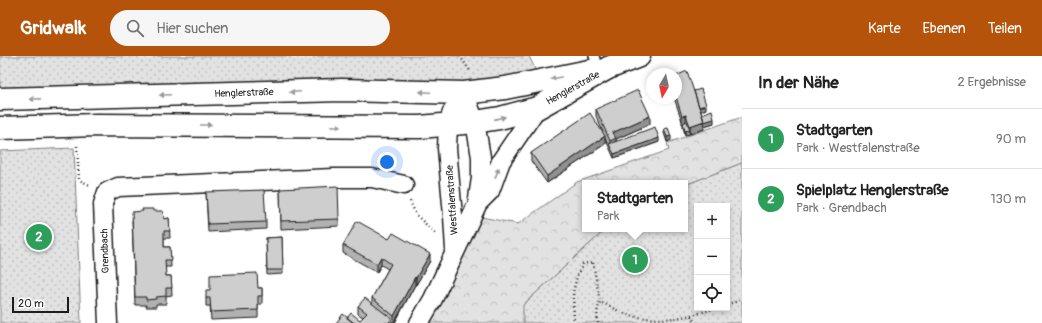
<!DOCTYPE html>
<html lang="de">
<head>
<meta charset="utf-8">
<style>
  body { margin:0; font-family:Pangolin,sans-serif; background:#f6f6f6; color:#222 }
  .controls { position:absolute; right:12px; bottom:12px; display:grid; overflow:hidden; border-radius:0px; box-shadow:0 2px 6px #0003 }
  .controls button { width:36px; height:36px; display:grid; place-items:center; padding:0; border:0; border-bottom:1px solid #e0e0e0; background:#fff; color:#222; font:20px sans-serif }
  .compass { position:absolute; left:646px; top:12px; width:36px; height:36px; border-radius:50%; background:#fff; box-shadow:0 2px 6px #0003; rotate:189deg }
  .scale { position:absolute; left:12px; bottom:10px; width:57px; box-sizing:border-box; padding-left:4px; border:2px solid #1c1c1c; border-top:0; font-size:11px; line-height:14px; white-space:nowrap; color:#1c1c1c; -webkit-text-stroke:3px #fff; paint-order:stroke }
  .you { position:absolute; left:387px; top:106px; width:14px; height:14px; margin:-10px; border:3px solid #fff; border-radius:50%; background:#1a73e8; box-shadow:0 0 0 6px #1a73e833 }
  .badge { display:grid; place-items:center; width:26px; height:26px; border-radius:50%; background:#b45309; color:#fff; font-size:13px; font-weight:700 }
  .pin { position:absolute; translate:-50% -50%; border:2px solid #fff; box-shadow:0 1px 4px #0006 }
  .popup { position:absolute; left:582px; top:124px; width:106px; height:52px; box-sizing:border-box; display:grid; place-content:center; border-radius:0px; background:#fff; filter:drop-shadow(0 1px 3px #0005); font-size:13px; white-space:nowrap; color:#767676 }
  .popup b { font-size:15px; color:#222 }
  .popup::after { content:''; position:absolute; left:50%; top:100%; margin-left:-8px; border:8px solid transparent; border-top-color:#fff }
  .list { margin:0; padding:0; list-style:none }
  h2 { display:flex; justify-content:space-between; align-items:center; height:52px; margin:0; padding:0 16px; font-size:17px }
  h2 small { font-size:13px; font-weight:400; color:#767676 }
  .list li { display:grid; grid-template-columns:26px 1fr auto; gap:12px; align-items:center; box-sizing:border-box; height:60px; padding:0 16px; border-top:1px solid #e0e0e0 }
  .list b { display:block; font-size:15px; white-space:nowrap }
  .list p { margin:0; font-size:13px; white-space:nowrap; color:#767676 }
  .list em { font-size:13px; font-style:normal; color:#767676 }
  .icon { flex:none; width:22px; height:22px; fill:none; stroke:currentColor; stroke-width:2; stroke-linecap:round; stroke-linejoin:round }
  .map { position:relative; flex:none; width:742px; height:267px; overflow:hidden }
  header { display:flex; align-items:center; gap:24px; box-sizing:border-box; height:56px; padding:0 20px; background:#b45309; color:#fff }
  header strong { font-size:19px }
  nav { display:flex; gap:22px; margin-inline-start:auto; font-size:14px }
  .search { width:280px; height:36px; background:#f6f6f6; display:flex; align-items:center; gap:10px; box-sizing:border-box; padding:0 14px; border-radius:22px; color:#767676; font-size:15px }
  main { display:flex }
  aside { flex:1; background:#fff }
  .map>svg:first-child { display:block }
  .forest { fill:url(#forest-crowns); stroke:#7f7f7f }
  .park { fill:url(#park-dots); stroke:#7f7f7f; fill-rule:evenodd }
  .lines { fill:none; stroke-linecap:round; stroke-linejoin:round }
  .lane-casing { stroke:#1c1c1c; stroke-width:12 }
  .street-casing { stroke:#1c1c1c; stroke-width:21 }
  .secondary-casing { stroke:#1c1c1c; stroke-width:25 }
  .path { stroke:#1c1c1c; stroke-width:2.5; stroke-dasharray:1 3; stroke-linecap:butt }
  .lane { stroke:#fff; stroke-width:9 }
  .street { stroke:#fff; stroke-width:18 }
  .secondary { stroke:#fff; stroke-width:22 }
  .wall { fill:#b1b1b1; stroke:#1c1c1c }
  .shaded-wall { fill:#909090; stroke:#1c1c1c }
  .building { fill:#cecece; stroke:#1c1c1c }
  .oneway { fill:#999 }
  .labels { text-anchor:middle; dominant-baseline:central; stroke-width:3; stroke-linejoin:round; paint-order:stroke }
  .street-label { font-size:10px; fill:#1c1c1c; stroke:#fff }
</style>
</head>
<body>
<header>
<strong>Gridwalk</strong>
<div class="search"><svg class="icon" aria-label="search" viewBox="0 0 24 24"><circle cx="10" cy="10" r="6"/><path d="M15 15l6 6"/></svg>Hier suchen</div>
<nav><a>Karte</a><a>Ebenen</a><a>Teilen</a></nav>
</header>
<main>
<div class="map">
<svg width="742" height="267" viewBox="0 0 742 267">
  <defs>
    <pattern id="forest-crowns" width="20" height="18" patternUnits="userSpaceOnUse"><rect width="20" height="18" fill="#e2e2e2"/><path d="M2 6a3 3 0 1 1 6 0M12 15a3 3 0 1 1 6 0" fill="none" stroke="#c1c1c1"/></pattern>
    <pattern id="park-dots" width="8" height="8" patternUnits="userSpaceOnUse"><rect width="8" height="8" fill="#e2e2e2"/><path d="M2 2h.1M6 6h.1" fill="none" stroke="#c1c1c1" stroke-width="1.8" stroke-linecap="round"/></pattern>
  </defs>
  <rect width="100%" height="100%" fill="#fff"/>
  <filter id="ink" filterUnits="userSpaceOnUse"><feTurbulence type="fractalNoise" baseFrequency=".025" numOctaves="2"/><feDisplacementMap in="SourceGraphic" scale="8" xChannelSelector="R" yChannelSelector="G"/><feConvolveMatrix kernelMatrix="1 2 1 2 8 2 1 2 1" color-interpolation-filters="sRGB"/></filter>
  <g filter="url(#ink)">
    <path class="forest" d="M742,61V107L685,129V127H585V173H606L525,247L524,267H422L476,160L518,168L577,126L669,94L667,87Z"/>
    <path class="park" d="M0,0H529L540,24L0,38Z
      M74,92L81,267H0V95Z
      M742,107V267H523V249L606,173H685V129ZM697,150H727V252H697Z"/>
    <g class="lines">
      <defs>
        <path id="lane" d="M594,0L598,13"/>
        <path id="street" d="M478,147L490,135L501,105L537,52
          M455,194L453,160L447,92L448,69L452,56L464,37
          M108,267L103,148L107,136L118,131L334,122H372L404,129
          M419,267L433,243L477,149L481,122V101L475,66L464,37"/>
        <path id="secondary" d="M0,43L342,34L464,37L505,32L589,15
          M0,72L97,69L420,71L475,66L500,62L537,52L608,12L639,0"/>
      </defs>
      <use href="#lane" class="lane-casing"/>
      <use href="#street" class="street-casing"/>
      <use href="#secondary" class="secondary-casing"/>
      <path class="path" d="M460,0L470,15
        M77,90L79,124L90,129
        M410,145L416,159L435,177
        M727,248L742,244
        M691,260L695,267
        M574,267L573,237L577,220L583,208L593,206L600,246
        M598,267L597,256L600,246C608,249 616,254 625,258C660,267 682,263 716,252"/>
      <use href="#lane" class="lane"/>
      <use href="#street" class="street"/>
      <use href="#secondary" class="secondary"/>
    </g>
    <path class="wall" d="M676,20L694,35L706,53L701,55L702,59L714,67L704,70V69V73L685,79L683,71V68L674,42H676Z
      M596,53L650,68L616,83V86H659L614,102L605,82V88L547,127L531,105V97L603,76L596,60Z
      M664,73L671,84L667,86L664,77Z
      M280,133L339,163V170L281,173Z
      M206,136L266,166V173L208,176Z
      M153,155L164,163L169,162L170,182H164V191H170L171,211H165L166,220H171L172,239L166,240V248H156V251H146V249H135L132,164Z
      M282,181L283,218L267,219L266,182Z
      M389,183L430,205L416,229H415L395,267H394L392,265V267H336L347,262L360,264L363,261L358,258V250L372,248V242L388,213L381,209L377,216L343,197V189Z
      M258,232H262V248H258V262L211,264L210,250H206V242Z"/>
    <path class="shaded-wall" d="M706,49V53L698,56V52Z
      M686,59V67L682,68V60Z
      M650,60V68L616,83V90L610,89V85L612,77Z
      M714,63V67L704,70V66Z
      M704,65V73L690,78V70Z
      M690,74V78L685,79V75Z
      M605,80V88L547,127V120Z
      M671,80V84L667,86V81Z
      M659,82V86L614,102V98Z
      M430,198V205L416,229V222Z
      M381,201V209L377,216V208Z
      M415,221V229L394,267V260Z"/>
    <path class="building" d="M687,15L704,65L690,70L686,59L682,60L676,41V20Z
      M701,33L706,49L699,51L694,35Z
      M638,34L650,60L612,77L616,82L610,85L596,53Z
      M712,54L714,63L704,66L702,58Z
      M590,57L605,80L547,120L531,97Z
      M687,65L690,74L685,75L683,67Z
      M655,71L659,82L614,98L609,88Z
      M668,72L671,80L667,81L664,73Z
      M338,130L339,163L281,165L280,133Z
      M264,134L266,166L208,168L206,136Z
      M142,153H153V155H163L164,163L169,162L170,175H164V191H170L171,204H165L166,220H171L172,232H166V240L156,241V243L146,244V241H135L132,156L143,155Z
      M357,165L389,183L393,177L430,198L416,222L415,221L394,260L372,242L391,208L381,201L377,208L343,189Z
      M282,181L283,214H267L266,182Z
      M257,217L258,232H262V240H258V254L211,256L210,242H206V234H210V219Z
      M365,242L392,263L388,267H354L347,262L351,257L360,264L367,257L358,250Z
      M343,258L354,267H336Z"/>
    <defs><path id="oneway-solid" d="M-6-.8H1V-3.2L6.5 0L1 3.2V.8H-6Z"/></defs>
    <g class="oneway">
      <use href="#oneway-solid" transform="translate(556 22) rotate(168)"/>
      <use href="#oneway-solid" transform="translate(295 36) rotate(178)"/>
      <use href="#oneway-solid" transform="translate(425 36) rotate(-178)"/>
      <use href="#oneway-solid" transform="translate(165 39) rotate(178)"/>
      <use href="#oneway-solid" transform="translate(35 43) rotate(179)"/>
      <use href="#oneway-solid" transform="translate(500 62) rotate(-13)"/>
      <use href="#oneway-solid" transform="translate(206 69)"/>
      <use href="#oneway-solid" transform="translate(336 70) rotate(1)"/>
      <use href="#oneway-solid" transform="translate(497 117) rotate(-69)"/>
    </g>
  </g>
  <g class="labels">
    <g class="street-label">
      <text transform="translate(573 32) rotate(-29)">Henglerstraße</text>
      <text transform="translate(244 37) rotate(-2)">Henglerstraße</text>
      <text transform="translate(452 144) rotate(-94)">Westfalenstraße</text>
      <text transform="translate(105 195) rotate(-92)">Grendbach</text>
    </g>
  </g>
</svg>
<div class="controls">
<button>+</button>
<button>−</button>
<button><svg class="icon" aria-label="locate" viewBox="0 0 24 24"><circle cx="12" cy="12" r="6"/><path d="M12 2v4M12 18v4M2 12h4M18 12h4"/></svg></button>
</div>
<svg class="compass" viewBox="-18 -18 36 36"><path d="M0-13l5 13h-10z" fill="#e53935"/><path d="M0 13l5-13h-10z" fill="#767676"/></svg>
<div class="scale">20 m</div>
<div class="you"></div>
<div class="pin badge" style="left:635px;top:204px;background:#2e9e5b">1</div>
<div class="popup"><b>Stadtgarten</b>Park</div>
<div class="pin badge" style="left:39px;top:181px;background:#2e9e5b">2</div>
</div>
<aside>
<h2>In der Nähe<small>2 Ergebnisse</small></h2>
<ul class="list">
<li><span class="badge" style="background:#2e9e5b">1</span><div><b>Stadtgarten</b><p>Park · Westfalenstraße</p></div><em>90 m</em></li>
<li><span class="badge" style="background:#2e9e5b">2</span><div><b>Spielplatz Henglerstraße</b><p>Park · Grendbach</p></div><em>130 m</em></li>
</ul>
</aside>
</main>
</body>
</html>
